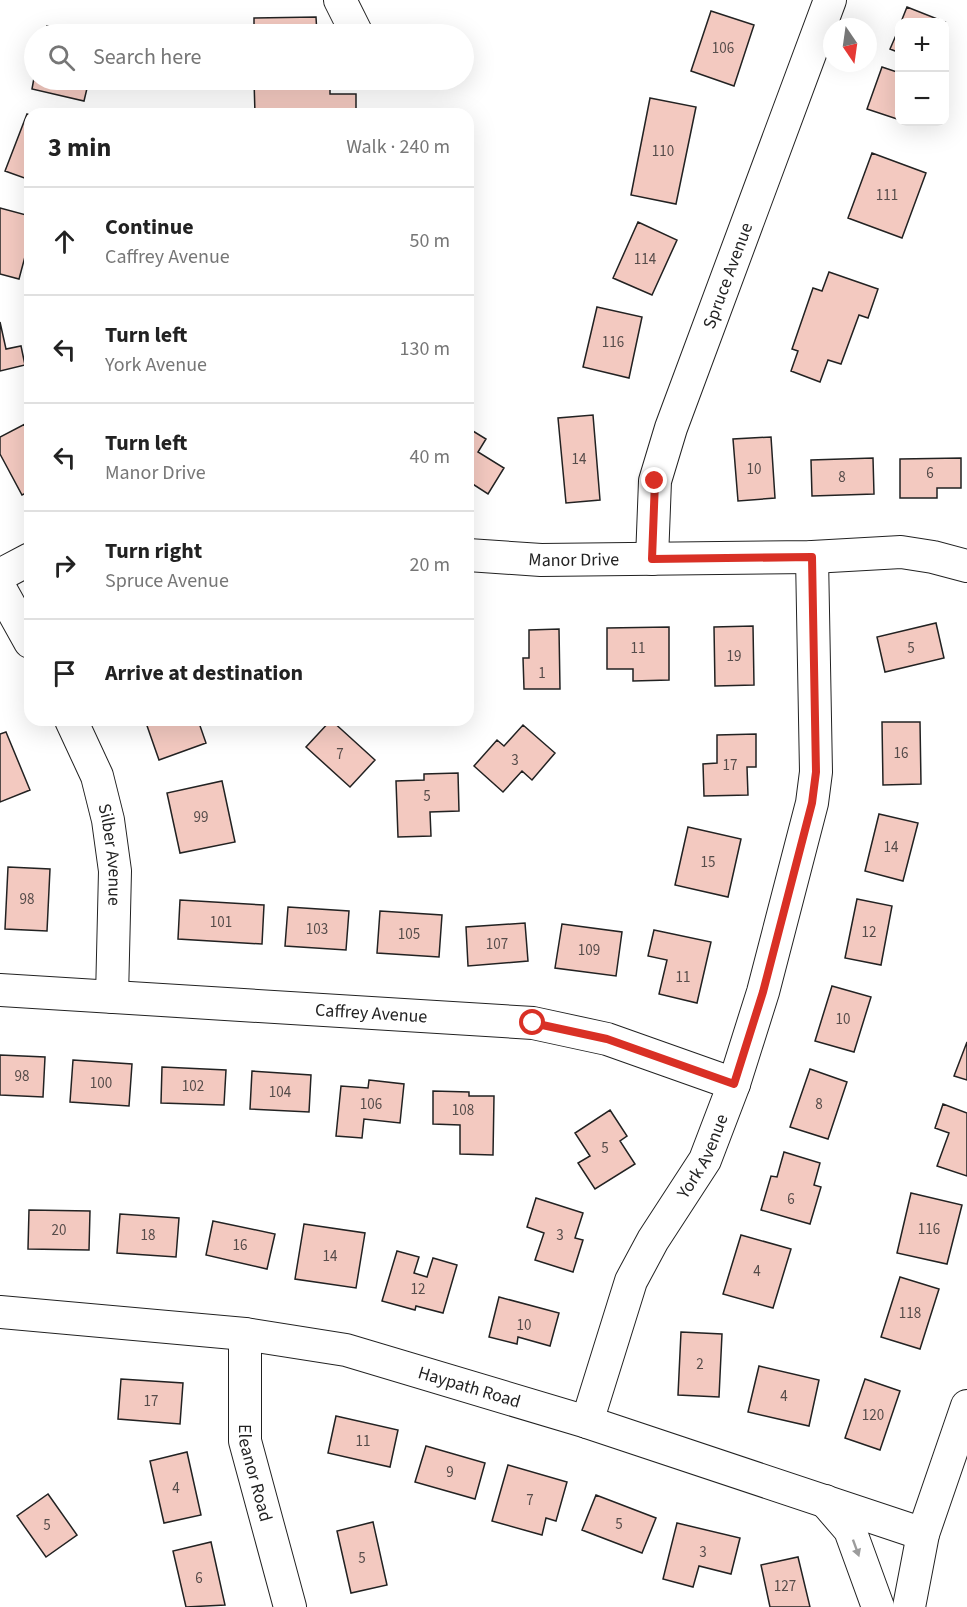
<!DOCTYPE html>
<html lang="en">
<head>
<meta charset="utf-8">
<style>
  body { margin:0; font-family:"Source Sans 3",sans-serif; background:#f6f6f6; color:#222 }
  .controls { position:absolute; right:18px; top:18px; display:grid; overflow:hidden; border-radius:12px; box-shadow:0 6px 24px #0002 }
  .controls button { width:54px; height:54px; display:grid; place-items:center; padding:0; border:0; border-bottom:2px solid #e0e0e0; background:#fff; color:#222; font:30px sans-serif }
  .compass { position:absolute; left:823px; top:18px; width:54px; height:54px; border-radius:50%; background:#fff; box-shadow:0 6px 24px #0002; rotate:167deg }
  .stop { position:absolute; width:18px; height:18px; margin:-14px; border:4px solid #d93025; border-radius:50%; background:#fff }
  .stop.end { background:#d93025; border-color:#fff; box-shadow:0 2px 6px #0008 }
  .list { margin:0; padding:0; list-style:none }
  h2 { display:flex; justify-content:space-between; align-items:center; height:78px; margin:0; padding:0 24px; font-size:26px }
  h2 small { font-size:20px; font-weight:400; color:#767676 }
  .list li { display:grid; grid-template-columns:39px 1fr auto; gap:18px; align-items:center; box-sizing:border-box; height:108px; padding:0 24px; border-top:2px solid #e0e0e0 }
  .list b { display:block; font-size:22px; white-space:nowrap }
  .list p { margin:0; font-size:20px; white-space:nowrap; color:#767676 }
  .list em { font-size:20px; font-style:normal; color:#767676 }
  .icon { flex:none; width:33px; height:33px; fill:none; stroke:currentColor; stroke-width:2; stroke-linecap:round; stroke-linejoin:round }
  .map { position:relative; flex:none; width:967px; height:1607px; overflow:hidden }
  .search { position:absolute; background:#fff; box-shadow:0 6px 24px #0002; left:24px; top:24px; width:450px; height:66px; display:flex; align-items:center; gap:15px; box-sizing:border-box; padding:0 21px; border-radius:33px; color:#767676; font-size:22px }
  .panel { position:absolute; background:#fff; box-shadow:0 6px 24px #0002; left:24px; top:108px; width:450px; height:618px; border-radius:18px }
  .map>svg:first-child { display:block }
  .building { fill:#f3c9c0; stroke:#222; stroke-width:1.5 }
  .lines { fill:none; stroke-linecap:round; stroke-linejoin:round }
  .minor-casing { stroke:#222; stroke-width:34 }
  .minor { stroke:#fff; stroke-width:32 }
  .oneway { fill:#9c9c9c }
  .route { stroke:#d93025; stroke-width:8 }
  .labels { text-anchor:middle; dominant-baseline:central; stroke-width:4.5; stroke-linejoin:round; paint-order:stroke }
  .number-label { font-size:15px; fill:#564c4a }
  .street-label { font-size:18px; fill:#222; stroke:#fff }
</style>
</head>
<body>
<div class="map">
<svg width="967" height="1607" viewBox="0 0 967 1607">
  <rect width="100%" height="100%" fill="#fff"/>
  <path class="building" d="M907,7L945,22L944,23L901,22Z
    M711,11L754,25L734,86L691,71Z
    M316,17L317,34H254V18Z
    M47,26L83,34H45Z
    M900,26V53L890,49Z
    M882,67L900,73V120L867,109Z
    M34,78V80H89L84,101L32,89Z
    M254,80H330V94H356V114H255Z
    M650,98L696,107L676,204L631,195Z
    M27,114L30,115V180L5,171Z
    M872,153L926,173L902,238L848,218Z
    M0,208L30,216V238L19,279L0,274Z
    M638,222L677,240L652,295L613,278Z
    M829,272L878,289L868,318L859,315L841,364L828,360L820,382L791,371L798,351L792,349L813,288L822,291Z
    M597,307L642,317L629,378L583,367Z
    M0,322L6,349L21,346L25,365L0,371Z
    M593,415L600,500L566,503L558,418Z
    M25,424L30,432V491L22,495L0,454V437Z
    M468,428L486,439L478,452L504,468L488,494L468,481Z
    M771,437L775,498L738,501L733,439Z
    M873,458L874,494L812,496L811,460Z
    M961,458V488H937V498H900V459Z
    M936,623L944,658L885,672L877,637Z
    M753,626L754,685L715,686L714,627Z
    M669,627V680L633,681V669H607V628Z
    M559,629L560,689H524L523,658H529V630Z
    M145,720H198L206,743L159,760Z
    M331,720L375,760L350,787L306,747Z
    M882,722H920L921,784L883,785Z
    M523,725L555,753L532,780L522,771L503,792L474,766L497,740L504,746Z
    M6,732L30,790L0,802V734Z
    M756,734V767H747L748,795L704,796L703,764L717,763V735Z
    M458,773L459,811L430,812L431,836L398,837L396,781L424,780V774Z
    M222,781L235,842L180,853L167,793Z
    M879,814L918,823L903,881L865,871Z
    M688,827L741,839L728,897L675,885Z
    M8,867L50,869L47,931L5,929Z
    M857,899L892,906L881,965L845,958Z
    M180,900L264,905L262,944L178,939Z
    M288,907L349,911L346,950L285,946Z
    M380,911L442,915L439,957L377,953Z
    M525,923L528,961L468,966L466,927Z
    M562,924L622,932L616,976L555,968Z
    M654,930L711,942L697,1003L659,994L667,960L648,956Z
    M832,986L871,997L854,1052L815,1041Z
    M967,1042V1080L954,1076Z
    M0,1055L45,1057L43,1097L0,1095Z
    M73,1060L132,1064L129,1106L70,1102Z
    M162,1067L226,1070L224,1105L161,1103Z
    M810,1069L847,1082L828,1139L790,1127Z
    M252,1071L311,1075L309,1112L250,1109Z
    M369,1080L404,1084L400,1123L364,1119L362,1138L336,1136L341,1086L368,1088Z
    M433,1091L469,1092V1096H494L493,1155L460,1154V1125L433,1124Z
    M943,1104L967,1113V1176L937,1166L949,1133L935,1128Z
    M610,1110L627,1136L620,1141L635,1164L595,1189L578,1163L590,1156L575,1133Z
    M784,1152L820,1163L814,1185L821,1187L810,1224L761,1210L771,1176L777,1177Z
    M911,1193L962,1205L947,1264L897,1253Z
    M536,1198L583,1213L575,1238L583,1240L573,1272L535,1260L544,1233L527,1227Z
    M29,1210L90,1211L89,1250L28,1249Z
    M120,1214L179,1218L176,1257L117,1253Z
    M213,1221L275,1234L267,1269L206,1255Z
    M304,1224L365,1233L356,1288L295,1279Z
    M741,1235L791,1249L773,1308L723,1294Z
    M397,1251L419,1257L414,1273L427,1277L433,1258L457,1265L443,1313L416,1306L415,1310L382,1301Z
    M900,1277L939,1289L920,1349L881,1337Z
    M499,1297L559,1313L550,1346L518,1337L517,1344L489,1337Z
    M681,1332L722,1334L719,1397L678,1395Z
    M759,1366L819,1380L809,1426L748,1412Z
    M121,1379L183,1383L180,1424L118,1419Z
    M865,1379L900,1391L880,1450L845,1438Z
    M336,1416L398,1430L390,1467L328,1453Z
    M426,1446L485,1463L475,1499L415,1482Z
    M187,1452L201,1515L164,1523L150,1461Z
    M508,1465L567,1482L556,1521L546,1518L542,1535L492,1521Z
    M48,1494L77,1535L46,1557L17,1516Z
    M596,1495L656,1518L642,1553L582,1530Z
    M373,1522L387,1585L351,1593L337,1531Z
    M677,1523L740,1538L731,1574L699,1566L693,1587L663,1579Z
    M211,1542L225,1605L186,1607L173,1551Z
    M798,1557L810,1607H770L761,1565Z"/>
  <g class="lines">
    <defs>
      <g id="minor">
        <path d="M340,0L357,34"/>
        <path id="s1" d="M468,555L541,560L812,557L901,552L933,557L967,566"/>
        <path id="s2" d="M652,559L655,481L671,428L830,0"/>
        <path d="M0,575L30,559"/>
        <path d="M0,588L30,642"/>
        <path id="s3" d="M71,720L97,776L108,820L115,871L112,997"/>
        <path id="s4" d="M0,990L533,1023L607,1039L734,1084"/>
        <path id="s5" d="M0,1312L245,1334L346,1350L587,1422L923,1534"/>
        <path id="s6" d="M245,1334V1441L290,1607"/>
        <path id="s7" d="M587,1422L631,1281L653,1240L705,1160L734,1084L763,992L812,803L816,772L812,557"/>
        <path d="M825,1501L850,1530L878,1607"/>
        <path d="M909,1607L923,1534L967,1406"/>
      </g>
    </defs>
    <use href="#minor" class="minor-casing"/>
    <use href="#minor" class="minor"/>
  </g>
  <defs><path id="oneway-solid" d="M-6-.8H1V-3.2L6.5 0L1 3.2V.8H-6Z" transform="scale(1.5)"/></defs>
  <use class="oneway" href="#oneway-solid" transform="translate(856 1548) rotate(70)"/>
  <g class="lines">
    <path class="route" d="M533,1023L607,1039L734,1084L763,992L812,803L816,772L812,557L652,559L655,481"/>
  </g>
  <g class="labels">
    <g class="number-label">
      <text x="723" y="48">106</text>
      <text x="663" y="151">110</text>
      <text x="887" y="195">111</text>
      <text x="645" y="259">114</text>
      <text x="613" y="342">116</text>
      <text x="579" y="459">14</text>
      <text x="754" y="469">10</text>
      <text x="930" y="473">6</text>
      <text x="842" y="477">8</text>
      <text x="638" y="648">11</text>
      <text x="911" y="648">5</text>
      <text x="734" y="656">19</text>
      <text x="542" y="673">1</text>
      <text x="901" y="753">16</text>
      <text x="340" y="754">7</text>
      <text x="515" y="760">3</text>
      <text x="730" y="765">17</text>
      <text x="427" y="796">5</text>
      <text x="201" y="817">99</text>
      <text x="891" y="847">14</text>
      <text x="708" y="862">15</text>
      <text x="27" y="899">98</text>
      <text x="221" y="922">101</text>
      <text x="317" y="929">103</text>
      <text x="869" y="932">12</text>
      <text x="409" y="934">105</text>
      <text x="497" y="944">107</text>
      <text x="589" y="950">109</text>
      <text x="683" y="977">11</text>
      <text x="843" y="1019">10</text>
      <text x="22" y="1076">98</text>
      <text x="101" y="1083">100</text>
      <text x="193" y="1086">102</text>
      <text x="280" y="1092">104</text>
      <text x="371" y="1104">106</text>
      <text x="819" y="1104">8</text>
      <text x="463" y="1110">108</text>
      <text x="605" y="1148">5</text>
      <text x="791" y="1199">6</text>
      <text x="929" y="1229">116</text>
      <text x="59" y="1230">20</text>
      <text x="148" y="1235">18</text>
      <text x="560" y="1235">3</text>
      <text x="240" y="1245">16</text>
      <text x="330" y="1256">14</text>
      <text x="757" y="1271">4</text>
      <text x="418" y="1289">12</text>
      <text x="910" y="1313">118</text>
      <text x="524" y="1325">10</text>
      <text x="700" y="1364">2</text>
      <text x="784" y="1396">4</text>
      <text x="151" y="1401">17</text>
      <text x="873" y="1415">120</text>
      <text x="363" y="1441">11</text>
      <text x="450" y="1472">9</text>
      <text x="176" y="1488">4</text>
      <text x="530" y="1500">7</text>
      <text x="619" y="1524">5</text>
      <text x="47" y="1525">5</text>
      <text x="703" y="1552">3</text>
      <text x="362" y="1558">5</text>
      <text x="199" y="1578">6</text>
      <text x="785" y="1586">127</text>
    </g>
    <g class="street-label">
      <text stroke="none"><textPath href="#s2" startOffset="296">Spruce Avenue</textPath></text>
      <text stroke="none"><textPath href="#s1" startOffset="106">Manor Drive</textPath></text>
      <text stroke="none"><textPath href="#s3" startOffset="142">Silber Avenue</textPath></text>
      <text stroke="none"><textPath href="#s4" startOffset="372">Caffrey Avenue</textPath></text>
      <text stroke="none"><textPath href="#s7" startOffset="292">York Avenue</textPath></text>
      <text stroke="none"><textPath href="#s5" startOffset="477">Haypath Road</textPath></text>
      <text stroke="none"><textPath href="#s6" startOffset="140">Eleanor Road</textPath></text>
    </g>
  </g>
</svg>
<div class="controls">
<button>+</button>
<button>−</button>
</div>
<svg class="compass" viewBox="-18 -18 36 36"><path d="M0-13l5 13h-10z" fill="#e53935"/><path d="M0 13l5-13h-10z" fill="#767676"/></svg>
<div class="stop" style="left:533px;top:1023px"></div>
<div class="stop end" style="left:655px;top:481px"></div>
<div class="search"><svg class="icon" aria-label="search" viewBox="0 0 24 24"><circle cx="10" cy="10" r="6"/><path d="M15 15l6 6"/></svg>Search here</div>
<section class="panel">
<h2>3 min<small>Walk · 240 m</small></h2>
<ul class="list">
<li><svg class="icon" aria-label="ahead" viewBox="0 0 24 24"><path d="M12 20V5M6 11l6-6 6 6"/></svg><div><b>Continue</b><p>Caffrey Avenue</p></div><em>50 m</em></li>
<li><svg class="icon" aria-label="left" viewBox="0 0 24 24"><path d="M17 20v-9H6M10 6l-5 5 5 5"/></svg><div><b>Turn left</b><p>York Avenue</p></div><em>130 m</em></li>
<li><svg class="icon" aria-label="left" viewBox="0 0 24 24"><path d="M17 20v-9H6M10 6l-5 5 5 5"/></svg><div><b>Turn left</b><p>Manor Drive</p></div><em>40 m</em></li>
<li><svg class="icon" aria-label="right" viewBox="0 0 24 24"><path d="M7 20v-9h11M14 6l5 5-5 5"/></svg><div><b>Turn right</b><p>Spruce Avenue</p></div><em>20 m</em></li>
<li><svg class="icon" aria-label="arrive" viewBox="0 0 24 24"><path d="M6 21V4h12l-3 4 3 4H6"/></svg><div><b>Arrive at destination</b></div></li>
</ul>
</section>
</div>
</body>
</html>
